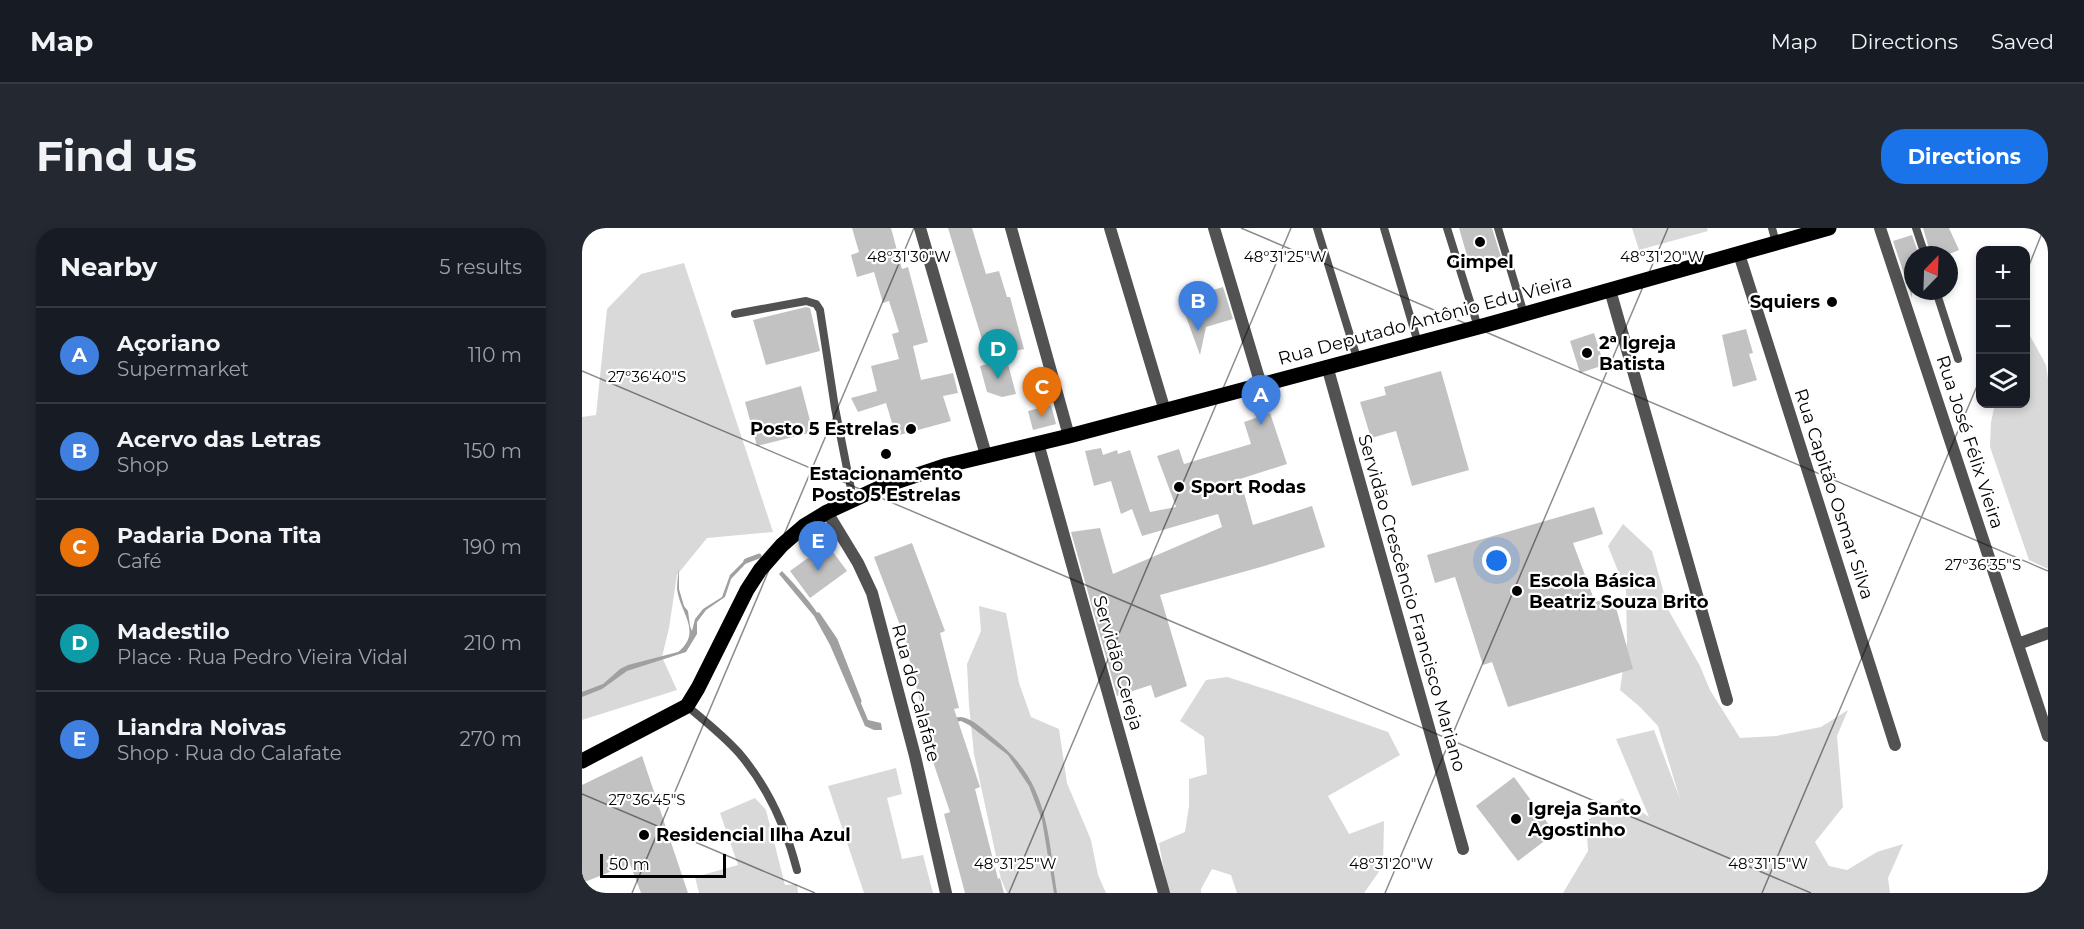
<!DOCTYPE html>
<html lang="en">
<head>
<meta charset="utf-8">
<style>
  body { margin:0; font-family:Montserrat,sans-serif; background:#242831; color:#f1f3f6 }
  .controls { position:absolute; right:18px; top:18px; display:grid; overflow:hidden; border-radius:12px; box-shadow:0 3px 9px #0003 }
  .controls button { width:54px; height:54px; display:grid; place-items:center; padding:0; border:0; border-bottom:2px solid #363941; background:#171b24; color:#f1f3f6; font:30px sans-serif }
  .compass { position:absolute; left:1322px; top:18px; width:54px; height:54px; border-radius:50%; background:#171b24; box-shadow:0 3px 9px #0003; rotate:23deg }
  .scale { position:absolute; left:18px; bottom:15px; width:126px; box-sizing:border-box; padding-left:6px; border:3px solid #000; border-top:0; font-size:16px; line-height:21px; white-space:nowrap; color:#000; -webkit-text-stroke:4px #fff; paint-order:stroke }
  .you { position:absolute; left:915px; top:333px; width:21px; height:21px; margin:-15px; border:4px solid #fff; border-radius:50%; background:#1a73e8; box-shadow:0 0 0 9px #1a73e833 }
  .badge { display:grid; place-items:center; width:39px; height:39px; border-radius:50%; background:#1a73e8; color:#fff; font-size:20px; font-weight:700 }
  .pin { position:absolute; translate:-50% -50px; filter:drop-shadow(0 2px 3px #0008) }
  .pin::after { content:''; position:absolute; top:32px; width:21px; height:18px; background:inherit; clip-path:polygon(0 0,100% 0,50% 100%) }
  .list { margin:0; padding:0; list-style:none }
  h2 { display:flex; justify-content:space-between; align-items:center; height:78px; margin:0; padding:0 24px; font-size:26px }
  h2 small { font-size:20px; font-weight:400; color:#9ea1a6 }
  .list li { display:grid; grid-template-columns:39px 1fr auto; gap:18px; align-items:center; box-sizing:border-box; height:96px; padding:0 24px; border-top:2px solid #363941 }
  .list b { display:block; font-size:22px; white-space:nowrap }
  .list p { margin:0; font-size:20px; white-space:nowrap; color:#9ea1a6 }
  .list em { font-size:20px; font-style:normal; color:#9ea1a6 }
  .icon { flex:none; width:33px; height:33px; fill:none; stroke:currentColor; stroke-width:2; stroke-linecap:round; stroke-linejoin:round }
  .map { position:relative; flex:none; width:1466px; height:665px; overflow:hidden; border-radius:24px }
  header { display:flex; align-items:center; gap:36px; box-sizing:border-box; height:84px; padding:0 30px; background:#171b24; border-bottom:2px solid #363941 }
  header strong { font-size:28px }
  nav { display:flex; gap:33px; margin-inline-start:auto; font-size:21px }
  .intro { display:flex; align-items:center; justify-content:space-between; box-sizing:border-box; height:144px; padding:0 36px }
  h1 { margin:0; font-size:42px }
  .button { padding:15px 27px; border-radius:24px; background:#1a73e8; color:#fff; font-size:21px; font-weight:700 }
  main { display:flex; gap:36px; padding:0 36px }
  aside { flex:1; background:#171b24; border-radius:24px; box-shadow:0 3px 9px #0003 }
  .map>svg:first-child { display:block }
  .green { fill:#d9d9d9 }
  .water { fill:#a0a0a0 }
  .lines { fill:none; stroke-linecap:round; stroke-linejoin:round }
  .stream { stroke:#a0a0a0; stroke-width:5 }
  .building { fill:#c2c2c2 }
  .lane { stroke:#525252; stroke-width:8 }
  .street { stroke:#525252; stroke-width:12 }
  .primary { stroke:#000; stroke-width:15 }
  .ticks { fill:none; stroke:#000; stroke-width:1.5; stroke-opacity:0.45 }
  .poi-dot { fill:#000; stroke:#fff; stroke-width:2 }
  .labels { text-anchor:middle; dominant-baseline:central; stroke-width:4.5; stroke-linejoin:round; paint-order:stroke }
  .poi-label { font-size:18px; font-weight:bold; fill:#000; stroke:#fff; text-anchor:start }
  .street-label { font-size:18px; fill:#000; stroke:#fff }
  .ticks-label { font-size:15px; text-anchor:middle; fill:#000; stroke:#fff; stroke-width:4.5; stroke-linejoin:round; paint-order:stroke }
</style>
</head>
<body>
<header>
<strong>Map</strong>
<nav><a>Map</a><a>Directions</a><a>Saved</a></nav>
</header>
<div class="intro"><h1>Find us</h1><a class="button">Directions</a></div>
<main>
<aside>
<h2>Nearby<small>5 results</small></h2>
<ul class="list">
<li><span class="badge" style="background:#3f7fe0">A</span><div><b>Açoriano</b><p>Supermarket</p></div><em>110 m</em></li>
<li><span class="badge" style="background:#3f7fe0">B</span><div><b>Acervo das Letras</b><p>Shop</p></div><em>150 m</em></li>
<li><span class="badge" style="background:#e8710a">C</span><div><b>Padaria Dona Tita</b><p>Café</p></div><em>190 m</em></li>
<li><span class="badge" style="background:#0f9aa8">D</span><div><b>Madestilo</b><p>Place · Rua Pedro Vieira Vidal</p></div><em>210 m</em></li>
<li><span class="badge" style="background:#3f7fe0">E</span><div><b>Liandra Noivas</b><p>Shop · Rua do Calafate</p></div><em>270 m</em></li>
</ul>
</aside>
<div class="map">
<svg width="1466" height="665" viewBox="0 0 1466 665">
  <rect width="100%" height="100%" fill="#fff"/>
  <path class="green" d="M1050,0H1125L1126,3L1057,22Z
    M102,35L191,304L125,310L95,347L87,400L80,429L95,462L0,492V189L14,187L25,81L59,46Z
    M1446,104L1464,137L1466,151V341L1447,332L1408,219L1409,194L1413,176H1444V106Z
    M1041,296L1070,323L1087,383L1118,438L1128,462L1158,510L1194,508L1239,499L1266,482L1255,508L1261,579L1233,614L1247,638L1265,642L1295,624L1321,616L1306,650L1308,665H981L1006,623L1004,593L1040,570L1067,589L1034,511L1072,502L1098,571L1076,498L1058,479L1038,462L1045,414L1044,363L1026,318Z
    M397,378L424,385L437,455L449,489L477,501L485,555L509,612L516,647L524,665H425L419,651L392,526L387,478L385,436L399,403Z
    M645,449C699,465 752,485 806,504L818,527L746,568L767,606L802,593L801,638L782,665H655L649,647L630,641L619,661V665H586L577,615L603,604L607,578V551L625,546L622,509L598,493L624,452Z
    M314,540L320,566L305,570L320,631L341,627L351,665H282L246,558Z
    M173,570L184,582L203,657L215,656L216,665H117L113,649L156,637L138,585Z"/>
  <path class="water" d="M170,329L149,351L143,369L124,382L115,394V406L104,424L45,443L20,461L0,469V464L21,456L38,441L46,437L96,424C121,404 98,385 95,361C95,355 96,347 97,341V361L102,378L106,383L108,398L110,403L113,391L121,381L140,369L148,347L165,330Z
    M200,343C215,359 230,375 241,394C259,425 272,459 286,492L299,495L300,502H292L283,498L248,417L232,388L197,346Z
    M379,489C391,491 401,501 410,509C466,553 465,600 475,665H472L460,592L447,558L426,527L387,497L379,493L336,499L335,493Z"/>
  <g class="lines">
    <path class="stream" d="M164,333L177,328
      M236,387L253,412L277,473"/>
  </g>
  <path class="building" d="M270,0H309L320,41L326,39L346,114L331,118L339,152L371,145L376,165L361,168L369,193L314,208L304,175L276,184L269,170L295,163L289,138L317,131L310,106L317,104L307,73L301,75L292,44L275,49L269,27L277,24Z
    M366,0H390L404,46L417,43L425,69H428L442,121L423,125L434,166L420,169L405,164L398,138L405,136L399,108Z
    M877,0H910L919,29L888,38Z
    M1341,0H1367L1377,22L1365,27H1349Z
    M1330,7L1337,27H1331L1330,70L1311,13Z
    M641,59L651,91L624,99L618,127L598,72Z
    M224,79L228,80L238,123L184,137L171,92Z
    M1164,101L1171,125L1167,126L1175,152L1151,159L1140,107Z
    M1012,105L1022,137L998,145L988,113Z
    M859,143L887,242L830,258L814,203L789,210L778,174L804,167L802,159Z
    M219,158L231,204L175,218L163,174Z
    M469,177L474,196L451,202L446,183Z
    M688,185L705,236L658,251L671,297L730,278L743,319L679,339L578,367L605,458L573,470L569,457L535,468L489,304L518,300L531,346L640,299L636,286L560,308L550,281L539,286L529,253L512,258L503,223L519,220L521,227L535,222L536,226L548,222L568,284L594,279L575,228L597,221L602,236L669,216L662,194Z
    M1012,279L1021,306L991,315L1013,374L1031,369L1051,441L926,479L910,434L901,437L873,349L853,355L845,327Z
    M330,315L363,403L358,405L377,480L372,481L398,559L393,561L416,651L418,650L422,665H383L362,586L368,584L343,510L347,509L326,426H329L292,329Z
    M245,316L265,343L228,370L208,343Z
    M60,528L106,665H59L48,636L0,655V557Z
    M932,549L973,605L936,633L894,578Z"/>
  <g class="lines">
    <path class="lane" d="M735,0L775,130
      M802,0L836,115
      M865,0L896,99
      M916,0L942,86
      M1190,0L1194,15
      M1334,0L1343,27
      M1354,63L1376,131
      M153,86L224,73L234,76L238,82L253,180L271,271
      M105,478C123,493 142,508 157,525C186,559 204,599 215,642"/>
    <path class="street" d="M338,0L404,227
      M429,0L487,208
      M528,0L583,183
      M632,0L679,157
      M1298,0L1466,508
      M1157,26L1313,517
      M1028,62L1145,472
      M745,138L881,621
      M456,215L582,665
      M245,284L276,335L290,365L333,528L364,665
      M1436,416L1466,405"/>
    <path class="primary" d="M0,533L105,478L116,460L165,362L178,342L200,317L222,298L245,284L299,259L362,238L487,208L904,97L1247,0"/>
  </g>
  <path class="ticks" d="M659,0L1466,343M1444,45L1462,0M0,143L1229,665M0,566L233,665M50,665L332,0M427,665L709,0M803,665L1086,0M1180,665L1398,151"/>
  <g class="poi-dot">
    <circle cx="898" cy="14" r="6"/>
    <circle cx="1250" cy="74" r="6"/>
    <circle cx="1005" cy="125" r="6"/>
    <circle cx="329" cy="201" r="6"/>
    <circle cx="304" cy="226" r="6"/>
    <circle cx="597" cy="259" r="6"/>
    <circle cx="935" cy="363" r="6"/>
    <circle cx="934" cy="591" r="6"/>
    <circle cx="62" cy="607" r="6"/>
  </g>
  <g class="labels">
    <g class="poi-label">
      <text x="898" y="34" text-anchor="middle">Gimpel</text>
      <text x="1238" y="74" text-anchor="end">Squiers</text>
      <text x="1017" y="115">2ª Igreja<tspan x="1017" dy="21">Batista</tspan></text>
      <text x="317" y="201" text-anchor="end">Posto 5 Estrelas</text>
      <text x="304" y="246" text-anchor="middle">Estacionamento<tspan x="304" dy="21">Posto 5 Estrelas</tspan></text>
      <text x="609" y="259">Sport Rodas</text>
      <text x="947" y="353">Escola Básica<tspan x="947" dy="21">Beatriz Souza Brito</tspan></text>
      <text x="946" y="581">Igreja Santo<tspan x="946" dy="21">Agostinho</tspan></text>
      <text x="74" y="607">Residencial Ilha Azul</text>
    </g>
    <g class="street-label">
      <text transform="translate(843 92) rotate(-15)">Rua Deputado Antônio Edu Vieira</text>
      <text transform="translate(1388 214) rotate(72)">Rua José Félix Vieira</text>
      <text transform="translate(1252 266) rotate(72)">Rua Capitão Osmar Silva</text>
      <text transform="translate(830 375) rotate(74)">Servidão Crescêncio Francisco Mariano</text>
      <text transform="translate(536 435) rotate(74)">Servidão Cereja</text>
      <text transform="translate(334 465) rotate(75)">Rua do Calafate</text>
    </g>
  </g>
  <g class="ticks-label">
    <text x="327" y="34">48°31'30"W</text>
    <text x="703" y="34">48°31'25"W</text>
    <text x="1080" y="34">48°31'20"W</text>
    <text x="65" y="154">27°36'40"S</text>
    <text x="1401" y="342">27°36'35"S</text>
    <text x="65" y="577">27°36'45"S</text>
    <text x="433" y="641">48°31'25"W</text>
    <text x="809" y="641">48°31'20"W</text>
    <text x="1186" y="641">48°31'15"W</text>
  </g>
</svg>
<div class="controls">
<button>+</button>
<button>−</button>
<button><svg class="icon" aria-label="layers" viewBox="0 0 24 24"><path d="M12 4l9 5-9 5-9-5zM3 14l9 5 9-5"/></svg></button>
</div>
<svg class="compass" viewBox="-18 -18 36 36"><path d="M0-13l5 13h-10z" fill="#e53935"/><path d="M0 13l5-13h-10z" fill="#9ea1a6"/></svg>
<div class="scale">50 m</div>
<div class="you"></div>
<div class="pin badge" style="left:679px;top:197px;background:#3f7fe0">A</div>
<div class="pin badge" style="left:616px;top:103px;background:#3f7fe0">B</div>
<div class="pin badge" style="left:460px;top:189px;background:#e8710a">C</div>
<div class="pin badge" style="left:416px;top:151px;background:#0f9aa8">D</div>
<div class="pin badge" style="left:236px;top:343px;background:#3f7fe0">E</div>
</div>
</main>
</body>
</html>
